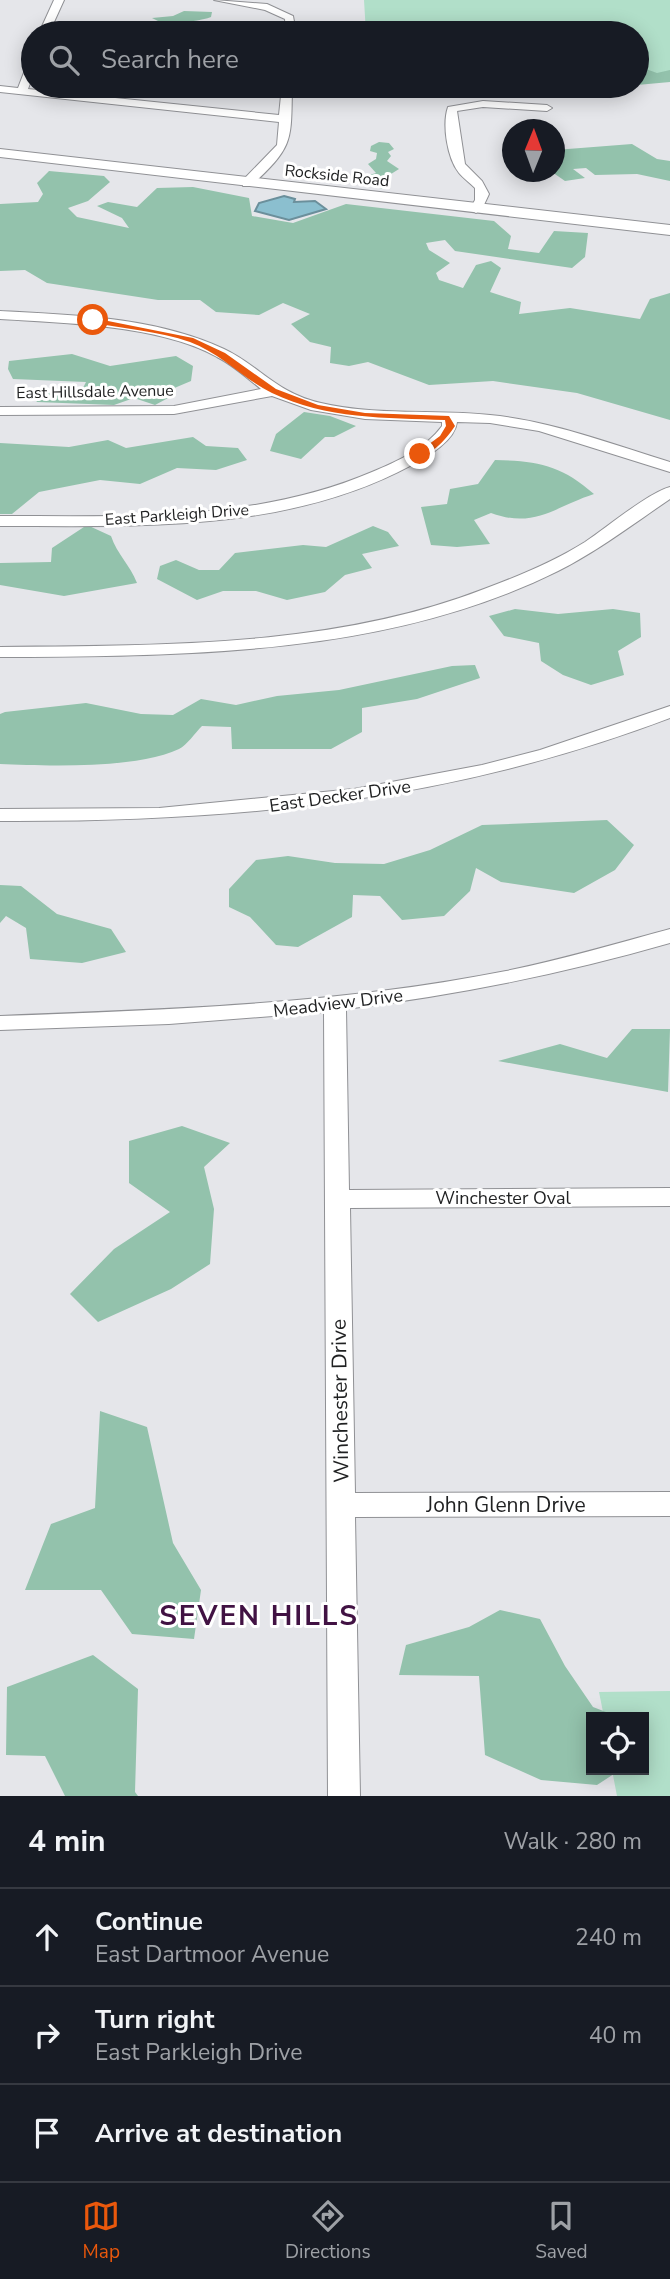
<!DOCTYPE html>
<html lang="en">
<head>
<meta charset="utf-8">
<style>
  body { margin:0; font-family:"Nunito Sans",sans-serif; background:#242831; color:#f1f3f6 }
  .controls { position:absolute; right:21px; bottom:21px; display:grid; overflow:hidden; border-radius:0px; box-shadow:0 4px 18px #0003 }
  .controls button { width:63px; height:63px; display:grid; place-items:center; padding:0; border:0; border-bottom:2px solid #363941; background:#171b24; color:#f1f3f6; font:35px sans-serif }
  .compass { position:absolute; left:502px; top:119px; width:63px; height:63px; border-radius:50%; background:#171b24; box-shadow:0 4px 18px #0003; rotate:1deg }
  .stop { position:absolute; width:21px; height:21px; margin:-16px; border:5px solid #ea580c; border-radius:50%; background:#fff }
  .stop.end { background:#ea580c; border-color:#fff; box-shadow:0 2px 7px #0008 }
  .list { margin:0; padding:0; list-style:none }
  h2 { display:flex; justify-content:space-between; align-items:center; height:91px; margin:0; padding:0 28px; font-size:30px }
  h2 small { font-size:23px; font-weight:400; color:#9ea1a6 }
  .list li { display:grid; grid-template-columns:46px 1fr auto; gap:21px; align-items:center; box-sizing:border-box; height:98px; padding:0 28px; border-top:2px solid #363941 }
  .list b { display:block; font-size:26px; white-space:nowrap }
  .list p { margin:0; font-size:23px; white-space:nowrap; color:#9ea1a6 }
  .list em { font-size:23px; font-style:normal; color:#9ea1a6 }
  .icon { flex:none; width:38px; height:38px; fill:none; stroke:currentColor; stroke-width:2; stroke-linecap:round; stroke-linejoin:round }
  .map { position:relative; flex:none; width:670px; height:1796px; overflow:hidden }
  .search { position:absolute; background:#171b24; box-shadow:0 4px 18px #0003; left:21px; right:21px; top:21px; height:77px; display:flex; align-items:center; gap:18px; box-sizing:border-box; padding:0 24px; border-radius:38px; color:#9ea1a6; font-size:26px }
  .sheet { height:385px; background:#171b24 }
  nav { display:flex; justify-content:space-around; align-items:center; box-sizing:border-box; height:98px; border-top:2px solid #363941; background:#171b24; font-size:19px; color:#9ea1a6 }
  nav a { display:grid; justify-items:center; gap:4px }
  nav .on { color:#ea580c }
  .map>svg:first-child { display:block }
  .green { fill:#b1dfc9 }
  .forest { fill:#93c2ac }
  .water { fill:#8bbfcf; stroke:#6b8f9b; stroke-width:2 }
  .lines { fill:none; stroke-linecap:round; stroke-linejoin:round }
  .minor-casing { stroke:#909195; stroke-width:2 }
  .major-casing { stroke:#909195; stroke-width:2 }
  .minor { fill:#fff; fill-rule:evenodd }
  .major { fill:#fff; fill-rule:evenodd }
  .route { fill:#ea580c }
  .labels { text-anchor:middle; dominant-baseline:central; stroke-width:6; stroke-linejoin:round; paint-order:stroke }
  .far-street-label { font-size:16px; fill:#1f2021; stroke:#fff }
  .street-label { font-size:18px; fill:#1f2021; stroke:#fff }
  .near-street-label { font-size:21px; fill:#1f2021; stroke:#fff }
  .near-district-label { font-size:28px; font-weight:bold; letter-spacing:2px; fill:#411243; stroke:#fff }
</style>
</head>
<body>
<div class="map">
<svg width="670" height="1796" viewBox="0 0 670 1796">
  <rect width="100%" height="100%" fill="#e5e6ea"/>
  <path class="green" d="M364,0H670V73L637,74V33H366Z
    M670,1691V1796H617L612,1770H644V1717H604L599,1692Z"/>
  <path class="forest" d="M184,11L212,12L211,17C193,24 172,19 155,30L143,27L160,22L152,18L173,16Z
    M643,68L657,73L670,70V82L637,85V70Z
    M379,142L389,143L394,149L388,152L391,156L387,161L399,169L391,174L390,182L382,189L367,180L366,176L376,173L368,164L376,159L377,153L370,151L371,146Z
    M632,144L657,159L670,161V181L637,174L595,175L586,168L573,169L585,178L565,181L552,172L555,150Z
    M49,171L104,176L110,182L88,201L68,208L77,217L129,228L122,218L97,206L108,202L137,207L157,188L193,187L249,198L252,216L293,223L346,204L494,221L511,236L508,249L539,253L554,231L588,233L585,257L572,268L455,251L445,240L426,243L429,250L450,263L436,273L439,280L463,288L476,265L491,261L501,268L490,292L521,302L519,314L570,308L640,319L650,299L670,293V420L577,393L493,381L429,385L368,362L349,366L330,363L331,347L310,342L291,324L310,314L283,303L259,315L216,312L200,300H158L47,283L25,270L0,271V204L38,202L43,194L37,183Z
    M72,354L110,366L176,356L193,366L191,381L172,389L170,397L155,405L134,398L114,405L37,402L32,394L82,390L86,382L13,379L8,369L9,361Z
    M304,412L330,416L356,426L334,437H325L301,459L270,451L276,434Z
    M193,437L206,446L238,448L247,460L216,470L177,468L140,484L100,480L39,492L12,514H0V443L69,447L108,440L126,448Z
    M495,460C538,461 561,465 594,494C554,507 535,529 491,513L474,520L490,544L457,547L431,545L421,507L447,504L450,489L478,484Z
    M87,525L111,536C117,554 130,565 137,583L64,596L0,585V563L51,562L52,548Z
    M373,526L388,532L399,546L362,554L372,568L345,575L325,592L287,600L256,591H223L197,600L157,579L160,566L176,560L199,570H219L235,553L303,545L326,547Z
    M515,609L558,614L613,609L640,613L641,637L618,651L624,675L591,685L563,675L541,661L539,643L504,636L489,616Z
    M475,665L480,678L417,699L362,708V732L331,749H232L231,727L202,726C195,733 187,745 179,749C137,769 47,766 0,764V714L5,712L86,703L141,714L173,715L201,699L236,705L277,696L339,690L452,666Z
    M607,820L634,845L615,870L574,893L501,882L476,868L470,891L444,916L402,920L380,896L353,895L352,917L298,947L276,945L250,917L229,907V889L256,860L288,856L335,863L384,864L430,850L482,825Z
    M0,885L21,886L57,914L111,929L126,952L82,963L30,959L26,928L6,916L0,923Z
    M632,1029H670L668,1092L498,1061L560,1044L607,1058Z
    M182,1126L230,1143L204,1167L214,1209L210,1264L171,1289L98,1322L70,1294L114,1249L170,1212L129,1183V1141Z
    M100,1411L147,1427L173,1543L201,1590L194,1639L132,1634L101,1590H25L51,1524L95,1508Z
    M500,1610L540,1619L565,1666L593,1707L619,1717H591V1770H620L597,1785L541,1780L485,1755L479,1676L399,1675L406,1645L469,1627Z
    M93,1655L138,1689L135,1792L138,1796H65L45,1756L6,1755L7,1687Z"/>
  <path class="water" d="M284,196L295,199L294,202L315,201L326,209L289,220L255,211L259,203Z"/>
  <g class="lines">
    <defs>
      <path id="minor" d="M54,0H64L49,33H39Z
        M214,0L267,4L293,16L296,33H286L285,19L265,10Z
        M33,59V75L28,89L279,115L282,86H292C291,142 294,146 251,186H243V180L277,145L279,122L0,92V86L18,88L28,62Z
        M483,101L547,105L552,108L547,111L483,107L457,111L465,164L482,181L489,194L482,209L476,213L470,209L475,200V188C470,183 463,178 459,173C447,158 442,124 448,107Z
        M0,311C75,315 155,317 224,349C260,366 276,393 321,403C376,416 434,409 490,415C552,421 611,444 670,462V472L539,431L490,423L457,422C455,441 428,456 412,465C286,533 139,526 0,526V516C125,516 255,522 372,472C398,461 425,449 442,426V422L365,419L311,410L272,396L174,414L0,415V407L174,406L261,389C247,378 233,365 217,357C161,325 64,323 0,319Z
        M670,487V499C633,524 598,551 558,571C387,656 186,656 0,657V647C161,645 332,648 484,589C519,576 553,562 585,542C606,528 648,493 670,487Z
        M670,706V718C449,802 235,822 0,821V809L159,808L354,789L482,765L540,750Z
        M670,929V943C563,974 457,995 346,1009L349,1190L670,1188V1206L350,1208L355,1493L670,1492V1516L355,1517L360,1796H328L324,1012L169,1024L0,1030V1016C169,1010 339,1004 506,971C561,960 615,944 670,929Z"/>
      <path id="major" d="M0,149L670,225V235L0,157Z"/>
    </defs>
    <use href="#minor" class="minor-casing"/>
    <use href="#major" class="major-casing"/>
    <use href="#minor" class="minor"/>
    <use href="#major" class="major"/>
  </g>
  <path class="route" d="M93,318L193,338L225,353L276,389L318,405L365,413L449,416L455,426C447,438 432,456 417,456V453L440,436L446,426L445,420C386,418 326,419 272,393C243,379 222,354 190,342C159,331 123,329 90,322Z"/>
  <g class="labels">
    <g class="far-street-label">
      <text transform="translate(337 176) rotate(6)">Rockside Road</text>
      <text transform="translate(95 392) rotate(-1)">East Hillsdale Avenue</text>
      <text transform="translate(177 515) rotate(-4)">East Parkleigh Drive</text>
    </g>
    <g class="street-label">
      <text transform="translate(340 796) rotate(-8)">East Decker Drive</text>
      <text transform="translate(338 1003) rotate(-7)">Meadview Drive</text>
      <text x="503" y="1198">Winchester Oval</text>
    </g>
    <g class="near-street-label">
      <text transform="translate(340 1401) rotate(-91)">Winchester Drive</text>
      <text x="506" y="1505">John Glenn Drive</text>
    </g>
    <g class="near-district-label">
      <text x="259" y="1616">SEVEN HILLS</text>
    </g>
  </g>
</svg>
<div class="controls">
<button><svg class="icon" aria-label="locate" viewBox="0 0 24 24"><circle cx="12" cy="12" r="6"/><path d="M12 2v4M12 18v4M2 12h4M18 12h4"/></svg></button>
</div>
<svg class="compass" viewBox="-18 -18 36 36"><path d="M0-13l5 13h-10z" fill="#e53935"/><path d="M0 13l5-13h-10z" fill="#9ea1a6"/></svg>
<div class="stop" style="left:93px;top:320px"></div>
<div class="stop end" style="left:420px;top:454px"></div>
<div class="search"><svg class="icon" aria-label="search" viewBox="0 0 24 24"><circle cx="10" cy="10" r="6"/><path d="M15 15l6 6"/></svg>Search here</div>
</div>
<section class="sheet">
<h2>4 min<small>Walk · 280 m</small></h2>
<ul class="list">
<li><svg class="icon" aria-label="ahead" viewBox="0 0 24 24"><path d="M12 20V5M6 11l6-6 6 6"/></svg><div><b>Continue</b><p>East Dartmoor Avenue</p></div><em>240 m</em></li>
<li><svg class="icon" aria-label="right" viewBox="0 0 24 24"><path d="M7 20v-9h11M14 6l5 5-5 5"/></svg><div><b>Turn right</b><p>East Parkleigh Drive</p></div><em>40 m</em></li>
<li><svg class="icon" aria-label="arrive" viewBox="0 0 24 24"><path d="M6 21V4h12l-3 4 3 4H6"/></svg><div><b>Arrive at destination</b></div></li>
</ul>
</section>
<nav>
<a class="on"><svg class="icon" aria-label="map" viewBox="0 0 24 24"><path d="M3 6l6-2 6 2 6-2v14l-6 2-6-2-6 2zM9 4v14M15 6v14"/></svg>Map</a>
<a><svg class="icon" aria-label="directions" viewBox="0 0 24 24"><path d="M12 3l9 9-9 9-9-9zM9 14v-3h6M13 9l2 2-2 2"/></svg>Directions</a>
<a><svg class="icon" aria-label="saved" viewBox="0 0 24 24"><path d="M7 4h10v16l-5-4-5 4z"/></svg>Saved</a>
</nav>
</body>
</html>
